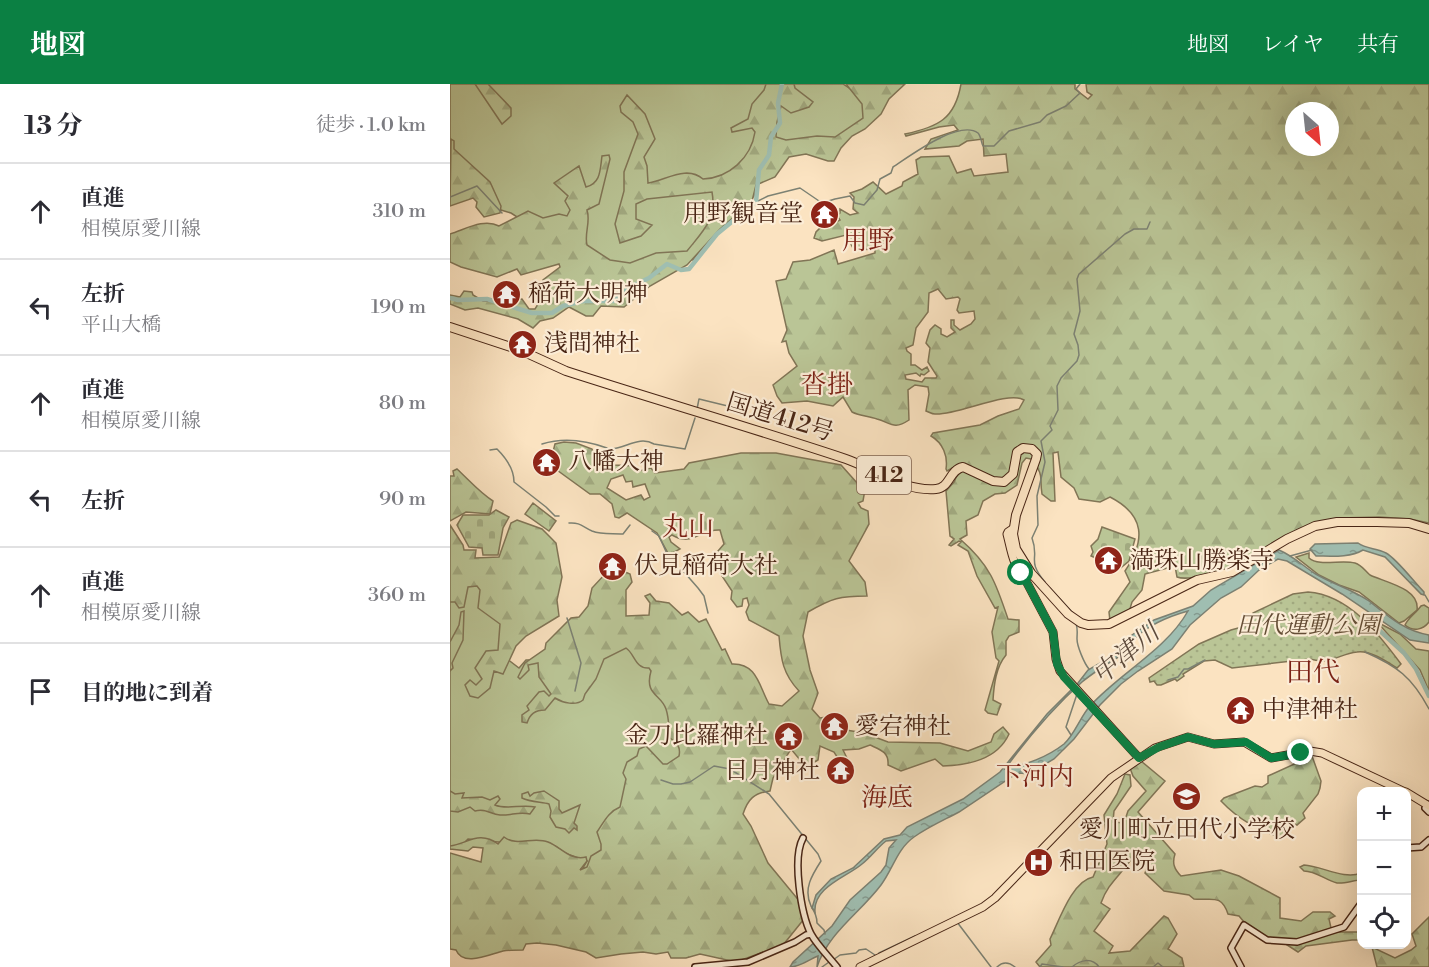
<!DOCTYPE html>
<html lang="ja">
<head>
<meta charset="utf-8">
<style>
  body { margin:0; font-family:"Libre Bodoni","Noto Serif JP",serif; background:#f2f2f3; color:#2b2b33 }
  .controls { position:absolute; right:18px; bottom:18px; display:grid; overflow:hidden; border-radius:12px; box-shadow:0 6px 24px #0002 }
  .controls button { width:54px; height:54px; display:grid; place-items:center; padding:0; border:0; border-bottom:2px solid #e1e1e2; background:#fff; color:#2b2b33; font:30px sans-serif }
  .compass { position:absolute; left:835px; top:18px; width:54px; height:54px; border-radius:50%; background:#fff; box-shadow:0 6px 24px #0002; rotate:153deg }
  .stop { position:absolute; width:18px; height:18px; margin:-14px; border:4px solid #0b8043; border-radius:50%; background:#fff }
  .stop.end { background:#0b8043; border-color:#fff; box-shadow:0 2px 6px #0008 }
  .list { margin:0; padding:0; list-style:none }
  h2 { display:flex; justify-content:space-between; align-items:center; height:78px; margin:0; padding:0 24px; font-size:26px }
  h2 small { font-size:20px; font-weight:400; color:#7c7c81 }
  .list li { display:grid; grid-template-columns:39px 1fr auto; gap:18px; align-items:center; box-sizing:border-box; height:96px; padding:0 24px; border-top:2px solid #e1e1e2 }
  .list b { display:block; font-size:22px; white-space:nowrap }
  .list p { margin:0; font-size:20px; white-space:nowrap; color:#7c7c81 }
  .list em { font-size:20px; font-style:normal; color:#7c7c81 }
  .icon { flex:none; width:33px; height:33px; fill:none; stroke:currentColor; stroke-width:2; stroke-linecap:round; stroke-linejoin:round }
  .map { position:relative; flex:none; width:979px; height:883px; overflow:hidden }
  header { display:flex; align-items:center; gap:36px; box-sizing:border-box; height:84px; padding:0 30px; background:#0b8043; color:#fff }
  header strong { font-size:28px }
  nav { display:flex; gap:33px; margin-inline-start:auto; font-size:21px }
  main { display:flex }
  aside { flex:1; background:#fff }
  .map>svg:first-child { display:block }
  .grass { fill:#bac596; stroke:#817556; stroke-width:1.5 }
  .forest { fill:url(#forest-firs); stroke:#817556; stroke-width:1.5; fill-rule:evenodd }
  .cemetery { fill:url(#cemetery-stones); stroke:#817556; stroke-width:1.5 }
  .park { fill:url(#park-dots); stroke:#817556; stroke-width:1.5 }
  .water { fill:url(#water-ripples); stroke:#7c8173; stroke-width:1.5; fill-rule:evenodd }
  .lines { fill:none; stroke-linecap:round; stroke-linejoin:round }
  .stream { stroke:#7c8173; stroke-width:1.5 }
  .river { stroke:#9fbeb1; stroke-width:4.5 }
  .secondary-casing { stroke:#482515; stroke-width:8 }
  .primary-casing { stroke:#482515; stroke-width:9 }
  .highway-casing { stroke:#482515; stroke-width:10 }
  .secondary { stroke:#fcedd7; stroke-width:5 }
  .primary { stroke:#fbe3c1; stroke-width:7 }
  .highway { stroke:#fbe3c1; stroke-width:8 }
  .route { stroke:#0b8043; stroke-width:8 }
  .labels { text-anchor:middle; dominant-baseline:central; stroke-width:4.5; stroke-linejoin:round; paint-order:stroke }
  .shield { fill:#fcedd7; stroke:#7e614f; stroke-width:1.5 }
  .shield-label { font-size:22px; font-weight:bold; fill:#482515 }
  .poi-label { font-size:24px; fill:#482515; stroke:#fcedd7; text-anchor:start }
  .street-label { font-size:24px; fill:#482515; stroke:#fcedd7 }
  .park-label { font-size:24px; font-style:italic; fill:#644d35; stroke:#fcedd7 }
  .neighbourhood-label { font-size:26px; fill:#7a1f14; stroke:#fcedd7 }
  .water-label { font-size:26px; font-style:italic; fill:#5e4b3c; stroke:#fcedd7 }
  .quarter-label { font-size:27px; fill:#7a1f14; stroke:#fcedd7 }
</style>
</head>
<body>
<header>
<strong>地図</strong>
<nav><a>地図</a><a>レイヤ</a><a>共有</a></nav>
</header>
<main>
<aside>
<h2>13 分<small>徒歩 · 1.0 km</small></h2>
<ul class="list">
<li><svg class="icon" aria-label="ahead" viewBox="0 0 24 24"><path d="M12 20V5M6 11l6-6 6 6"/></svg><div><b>直進</b><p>相模原愛川線</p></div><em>310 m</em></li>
<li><svg class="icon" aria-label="left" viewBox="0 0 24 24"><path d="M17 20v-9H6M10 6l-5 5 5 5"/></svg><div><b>左折</b><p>平山大橋</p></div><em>190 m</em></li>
<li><svg class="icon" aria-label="ahead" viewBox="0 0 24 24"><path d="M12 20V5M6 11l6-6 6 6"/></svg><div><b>直進</b><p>相模原愛川線</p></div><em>80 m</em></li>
<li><svg class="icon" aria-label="left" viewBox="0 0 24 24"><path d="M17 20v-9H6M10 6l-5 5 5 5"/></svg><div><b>左折</b></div><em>90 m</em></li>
<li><svg class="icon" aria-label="ahead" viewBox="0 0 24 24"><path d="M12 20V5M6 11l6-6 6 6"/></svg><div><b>直進</b><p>相模原愛川線</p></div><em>360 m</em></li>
<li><svg class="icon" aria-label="arrive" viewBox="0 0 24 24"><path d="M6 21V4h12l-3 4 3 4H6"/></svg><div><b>目的地に到着</b></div></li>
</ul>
</aside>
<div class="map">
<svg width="979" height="883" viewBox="0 0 979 883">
  <defs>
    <pattern id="forest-firs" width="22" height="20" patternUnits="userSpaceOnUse" patternTransform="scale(1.5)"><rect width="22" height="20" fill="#bac596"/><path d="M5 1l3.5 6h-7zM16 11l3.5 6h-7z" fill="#a1a980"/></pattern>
    <pattern id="cemetery-stones" width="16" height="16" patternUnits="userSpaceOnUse" patternTransform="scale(1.5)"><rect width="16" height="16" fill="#bac596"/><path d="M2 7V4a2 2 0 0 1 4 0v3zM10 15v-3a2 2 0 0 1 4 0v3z" fill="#a1a980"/></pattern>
    <pattern id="park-dots" width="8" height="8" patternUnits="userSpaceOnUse" patternTransform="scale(1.5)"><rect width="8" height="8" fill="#bac596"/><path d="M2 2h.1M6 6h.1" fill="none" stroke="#a1a980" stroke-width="1.8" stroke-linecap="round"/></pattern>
    <pattern id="water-ripples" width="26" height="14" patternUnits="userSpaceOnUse" patternTransform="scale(1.5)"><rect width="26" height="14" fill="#9fbeb1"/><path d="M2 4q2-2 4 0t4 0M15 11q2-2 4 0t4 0" fill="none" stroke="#849a8f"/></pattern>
  </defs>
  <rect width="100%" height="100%" fill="#fbe3c1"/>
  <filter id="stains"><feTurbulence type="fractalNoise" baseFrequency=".00333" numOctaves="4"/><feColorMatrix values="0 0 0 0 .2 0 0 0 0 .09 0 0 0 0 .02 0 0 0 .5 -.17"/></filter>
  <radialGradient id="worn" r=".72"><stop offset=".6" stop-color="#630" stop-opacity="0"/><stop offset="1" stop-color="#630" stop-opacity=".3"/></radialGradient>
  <path class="grass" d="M0,0H393L429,24L386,57L309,81L304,112L267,145L243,176L224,175L164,208L115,164L61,129L51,126L29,107L0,98Z
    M859,469V474C869,483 892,475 905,479C912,481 915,487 920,491C934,498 970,504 967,526L954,537L949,539L909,508L889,501L869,491L846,473Z
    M0,501L31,502L54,539L52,571L69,584L76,576L151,575L178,560L200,583L205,605L217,620L233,669L173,721L142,786L133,784L137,777L117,770L105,762L84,758H48L18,755L8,765H0Z
    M974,521L979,524V538C973,546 963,548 955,541C958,534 966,529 971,522Z
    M927,538L950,550L966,565L979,567V607L970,586Z"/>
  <path class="forest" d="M25,0H38L61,24V32L52,40Z
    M316,0H344L345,4L363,18L359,23L341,29L331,22L327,38L326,53L336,56L367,52L385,53L413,34L412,20L396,0H455L439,15L431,30L415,45L402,52L391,64L384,77H378L356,70L339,73L325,93L306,101L302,117L270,145L237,181L200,202L174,223L151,222L143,232H136L119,223L103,234L90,237L83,244L68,235L28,224L15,226L0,220V211L10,213L14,207L22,208L23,211L33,217L52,218L56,212H61L64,216L72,215L79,225H85L90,217L93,196L110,183L109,180L71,191L67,185L47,193L11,183L0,178V150C16,145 34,134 49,142L78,127L93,134L109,130L117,132L120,126L115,117L118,112L104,99L129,82L136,103C151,99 150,86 152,72L159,71L160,75L149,120L137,126C141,138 134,149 137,161L160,176L180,179L206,169L237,167C253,147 267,135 262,108L197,115L186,120V135L202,141L191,152L170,159L165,140L174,107V88L188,50L183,38L171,28L170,22L177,11L195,30L205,55L194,73L197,82L198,99C216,96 237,81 253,95C279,94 301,74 305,48L302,44L282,48L281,44L298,35L302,20L314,6Z
    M511,0H625V5L638,15L642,11L637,8L636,0H979V439L960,435L929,433L889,434L787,482C774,486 740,498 727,493L725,482L695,490L692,506L682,518L679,528L660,537L659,528L680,498L675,487C696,456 695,431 660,413L650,418L629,415L624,404L611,393L608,368L603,369L605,417H601L592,410C589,390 595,393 581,375L576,374L572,379L567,401L555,409L545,410L533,417L528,431L516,437L517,451L510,455C540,481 546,499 558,535L569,536V548L559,552L556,557V571C546,583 544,600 543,616L551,620L547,631L538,629L535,626L549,577L546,574L542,548L548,523L545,524L527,492L518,467L508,461L511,458L509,457L501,462L499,461L504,455L500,452L496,407L504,398L508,389L504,383L497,387L496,385C498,372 493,359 481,352L483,349L530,341L548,332L569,325L574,316C558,306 506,332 485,330C482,330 479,328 476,327L479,310L478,303L465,301L458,306L459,336C444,346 441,339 427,335C419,332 410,332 402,328L393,313L383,322L357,317L332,319L327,312L323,301L347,282L339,269L336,257L332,258L337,246L326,197L336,195L343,178L360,176L384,166L388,180L425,169V165L404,166L396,151L372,157L364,154L366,148L373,141L370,138L376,133L380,135L378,132L380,129L388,137L390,136L387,132L390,129V125L400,131L408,129L403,125L404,113L400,109L412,105L423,98L436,110L452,102L453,98L468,90L466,76L471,73L499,72L507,89L521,85L524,92L558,88L556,70L534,72L533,55L517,57L509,62L475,65L481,55L508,46L504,41L489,43L456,52L455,50C488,43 505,35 511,0ZM844,27H880V63H844ZM488,205L496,215L508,213L510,215L507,226L509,229L524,227L525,235L521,240L510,246L504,241V236H501V244L505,248L497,253L491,250V245L485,241L480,246L476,259L480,264L478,278L487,292L486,294H475L472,298L456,295L455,291L466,289L470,292L471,290L474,291L479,287L477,283L472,286L465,281H461V270L457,267L456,264L463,261L466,244L478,228L479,209Z
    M1,55L4,57V65L40,98L51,122L50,129L34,133L26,123L27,118L23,114L0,122Z
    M114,358L126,359L142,365L147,378L164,381L184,382L189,387L201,384L205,389L234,385L239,379L291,369H326L391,381L408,400H416L413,417L408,419L411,424L418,427L419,440L399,477L415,498L417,512C390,512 382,514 358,528L353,552L360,586L368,609L362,625L370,634L383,632L390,645L414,649L438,658L490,659L518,667L541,658L544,650L553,643L559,650C547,676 518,681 493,682L485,675L451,687L438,681C439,668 431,666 420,661L409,665L393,666L400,680L389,676L384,668L370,662L368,676L353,685L351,677L341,665L323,694L320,707C304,709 298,715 293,730L301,742L318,779L351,819L354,835L333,861L286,878L250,870L236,874H221L218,868L206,870L193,868L171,870L146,874L136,868L106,861L87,859L76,860L73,866C66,866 59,866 53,867C38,871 13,883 6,866L0,865V769L31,778L33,764L23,763L18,767L0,765V762C17,760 29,746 48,760L54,753C67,763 83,752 98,758C111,763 120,777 136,773L137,777L130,786L137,783L141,772L151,766V760L147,748C154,738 158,728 170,723L176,695L173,689L177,678L187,672L189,665L196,662L213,680H217L229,672C231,663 227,659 220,654C219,645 219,634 216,625C211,610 194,611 201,587L199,584C185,585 185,570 176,564L154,575L146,595L135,610L133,616C126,622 113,619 105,614L95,626C85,626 80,630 77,639L72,638V631L79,626L77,622L89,608L94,607L99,612L101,610L89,593L88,579L78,581L79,586L70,595L68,593L75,579L95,565L96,559L121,534L129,533L138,522L142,504L156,489L166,484L180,490L182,498L176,506V532L199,531L200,519L195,512L200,510L206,517L219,519L232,531L238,528L249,538L256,535L272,566L275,565L282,580C307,579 309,602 319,620L332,622L349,607C333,590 331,576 329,552L299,536L296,528L299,521L297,514L293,515L292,522L287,523L281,515L282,507L272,492L278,480L268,467L274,460L270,446C249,445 242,463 222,451L219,453L221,458L230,465L219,471L207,449L177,429L169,434L165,433L162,420L150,410H140L100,381L94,373L103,368L105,360ZM173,391L176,398L182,397L183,403L195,400L200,413L194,416L191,411L176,416L157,404L161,395Z
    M7,385C19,396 29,408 43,417L40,430L16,428L0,437V392H4L3,387Z
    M67,436L92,445L106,459L112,493L107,516L109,532L76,552L66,562L53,590L44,587L40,604L28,614L20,612L15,601L20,596L26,601L32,595L25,584L36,567L48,566L50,540L28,524L30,506L27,502L18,503L14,523L9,524L5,518H0V441L13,461L14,466H26L25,474L49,473L61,439Z
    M14,527L13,556L2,579L3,584L0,587V558L9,541L11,528Z
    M862,672L871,697L870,704L868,710L853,729L855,734L847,741L837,736L833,740L837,747V752L832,754C808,746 789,736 771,717L774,714L805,702L812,703L818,699V692Z
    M691,677L715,697L688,728L725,770C722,779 724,785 731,792L771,786L789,792L830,814V834L851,837L863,828H880L885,832L879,835L881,844L886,848H911V856H902L856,862L848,868L828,855L814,852L794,838L789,832L778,830C771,809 761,817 744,815L739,811L714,807L695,789L698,781L682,774C670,792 658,799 651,819L660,825L644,847L663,862L659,869L680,867L714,832L718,834L727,850L718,865L732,874L734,883H590L586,878L601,861L600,855C609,837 622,797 643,793L657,760L654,731L667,710L675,690L680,691L681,702L664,727L663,738L674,739L678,727L696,707L683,692L680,684Z
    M0,707L5,710L14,709L12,714L32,713L40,716L48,712L50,715L45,721C56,726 72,720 85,723L80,730C68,727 61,732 50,731C40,730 36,724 25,727L20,723L8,728L0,727Z
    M94,707L109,717V725L112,729L130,721L124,739L127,742V746L124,744L119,749L115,745L106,743L100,733L101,727L99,720C91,718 80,718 72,714V710L78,708L80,712L84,709Z
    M854,781C872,782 894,796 911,789V796C904,796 895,800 887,799C875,796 866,787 854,787L850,783Z
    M979,833V883H927L922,863L945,874L961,866L966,862L962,850Z"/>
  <path class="cemetery" d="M83,419L106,437L99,447L75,430Z
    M46,426L59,433L53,444L48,471H33L32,464L19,463L7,441L13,431H39Z
    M652,443L685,455L679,477L667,487L664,486V483L641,472L643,468L641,462L648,455Z"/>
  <path class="park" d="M858,508C899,511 928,549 951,580L947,584C936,577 920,566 907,568C889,570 880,581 860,575L782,584L765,576L754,577L733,590L734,592L727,597L725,595L711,601H707L704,597L700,598L699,594L749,560L781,546L803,540V529L843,510Z"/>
  <path class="water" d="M908,459C916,465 926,464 936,469C947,475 964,498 974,508V511L971,510L935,473L913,466C900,474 880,472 866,472L860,465L865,460Z
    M829,466C843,472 852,481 864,489C882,500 902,505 919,517C938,532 954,547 979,551V559L960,556L892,510L837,477L828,475L809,486L791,503L771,514L740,541L722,565L688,587L671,600L650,621L624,655L604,675L578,690L570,689L563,692C545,704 527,716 509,728C494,736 478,743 464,753C447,765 443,785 431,801C410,829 378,849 367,883L368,872C358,876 350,883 340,883L343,878L382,842L400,816L431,788L436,781L439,764L446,756L436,757C427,764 421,773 412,780C397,793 363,803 365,828L362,824L366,811L381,795L403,784L434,755L450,751L457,743L513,715L550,688L597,630L628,599L638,586L671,567L682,551L704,536L743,522L761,506ZM738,527C716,566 670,589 640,622C630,633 625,650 614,660C596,674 577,680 555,685C577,655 604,623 632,598C644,588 657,580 670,572C676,567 679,559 685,554C699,541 720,532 738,527Z"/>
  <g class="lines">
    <path class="stream" d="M0,113L27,102L52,129
      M306,118L318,112L350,104L372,119L385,115L400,112L405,119L414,121L427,106L430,95L441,89L443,83C460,72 509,35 528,49C531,52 531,58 533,62H544L559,47L590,38L597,31L616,22L630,9L626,5L630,0
      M247,325L249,315L290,325
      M92,360C114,353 135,356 157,364
      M160,365C175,365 189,351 204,360L235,365L245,334
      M40,366L47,365C56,374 64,386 64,398L96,423L105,432H109
      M119,439C130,438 133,443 142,447C152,451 163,449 173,450L180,441
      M202,447L209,452L223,483L234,488L248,504L254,512L258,529
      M840,472L862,466
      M595,498C576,475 590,476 582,454L588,441L587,412L595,378L591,357L602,346L600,342L608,326L607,302L611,294L627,277L629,271L628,261L624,250L630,227L627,195L629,190L675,150L684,145H697L700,138
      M600,504L623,529
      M975,511L979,518
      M117,534L131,579L125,607
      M626,539C628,546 627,548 627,555C627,562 634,579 639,585
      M915,568C947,582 962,593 979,625
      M718,596L728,593L734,585H738L755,576
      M621,651L616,643L627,610
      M211,696L223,700H231L240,698L264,682L280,685L319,710L368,770L371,777C362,791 353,805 361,822C365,828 367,832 367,839L374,846L375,850
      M507,838L541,883
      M429,869L465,852
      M383,876L390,871L406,869L409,866L416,865L425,871
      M372,883L379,878
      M547,883C553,877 559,878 565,883
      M590,883L592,880L613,883
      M622,883C630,876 642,873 649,883
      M703,883L708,879L713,883"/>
    <path class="river" d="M0,214L8,216L37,215L82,229H102L113,222L133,217H164L180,203L199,194L217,180L231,186L239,185L267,150L306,118L309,86L319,71L321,53L330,39L328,19L332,0
      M924,528L929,546L954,569L966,585L979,612"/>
    <defs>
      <path id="secondary" d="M977,720L975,724L979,728
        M353,754C342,774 351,830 361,850C367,861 379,873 387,883
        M956,764L971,763L979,756
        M245,883L298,878L345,858L356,851L361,850
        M791,883L781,864L794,841L817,856L847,858L894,843L912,818"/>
      <path id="primary" d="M564,444L558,448L557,450C561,465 563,485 576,493V497L603,548L606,575L610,587L689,674
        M956,708L979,722
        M410,883L533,823L545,814L661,694L705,664L738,653L764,660L794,658L821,674L860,667L872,669L955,708"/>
      <path id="highway" d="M0,243L70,266L116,287C209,317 303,344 396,375C425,385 454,408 486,405C500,404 499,386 513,383L543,397L554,398L563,390L567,368L573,364L582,365L587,370L586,375L566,431L563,450L566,465L581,489L618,530L631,539L638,541L659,540L747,496L782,488L837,455L865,442L887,438H927L959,439L979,445"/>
    </defs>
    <use href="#secondary" class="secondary-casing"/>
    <use href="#primary" class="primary-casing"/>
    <use href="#highway" class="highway-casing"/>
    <use href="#secondary" class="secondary"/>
    <use href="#primary" class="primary"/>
    <use href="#highway" class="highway"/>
  </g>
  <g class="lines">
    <path class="route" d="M571,489L576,493V497L603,548L607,580L614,593L689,674L709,663L738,653L764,660L796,658L821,674L851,669"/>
  </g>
  <defs>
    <symbol id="temple-disc" viewBox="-11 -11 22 22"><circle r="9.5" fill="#8f2418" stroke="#fcedd7"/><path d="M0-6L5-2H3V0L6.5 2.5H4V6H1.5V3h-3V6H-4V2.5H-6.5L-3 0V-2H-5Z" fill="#fff"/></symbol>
    <symbol id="school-disc" viewBox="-11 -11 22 22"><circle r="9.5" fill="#8f2418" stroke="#fcedd7"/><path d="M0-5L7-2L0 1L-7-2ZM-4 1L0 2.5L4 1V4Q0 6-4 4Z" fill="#fff"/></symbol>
    <symbol id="hospital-disc" viewBox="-11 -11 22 22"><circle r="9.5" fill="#8f2418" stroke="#fcedd7"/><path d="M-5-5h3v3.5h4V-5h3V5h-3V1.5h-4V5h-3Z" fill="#fff"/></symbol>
  </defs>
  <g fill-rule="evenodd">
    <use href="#temple-disc" x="358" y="114" width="33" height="33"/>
    <use href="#temple-disc" x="40" y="194" width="33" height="33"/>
    <use href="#temple-disc" x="56" y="244" width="33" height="33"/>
    <use href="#temple-disc" x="80" y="362" width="33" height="33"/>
    <use href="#temple-disc" x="642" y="460" width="33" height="33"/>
    <use href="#temple-disc" x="146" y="466" width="33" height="33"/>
    <use href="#temple-disc" x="774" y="610" width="33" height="33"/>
    <use href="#temple-disc" x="368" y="626" width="33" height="33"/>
    <use href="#temple-disc" x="322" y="636" width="33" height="33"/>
    <use href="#temple-disc" x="374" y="670" width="33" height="33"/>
    <use href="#school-disc" x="720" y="696" width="33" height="33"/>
    <use href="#hospital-disc" x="572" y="762" width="33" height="33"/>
  </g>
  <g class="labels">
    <rect class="shield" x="407" y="372" width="54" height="38" rx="4.5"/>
    <g class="shield-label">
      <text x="434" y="391">412</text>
    </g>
    <g class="poi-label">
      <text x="353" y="130" text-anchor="end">用野観音堂</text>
      <text x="78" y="210">稲荷大明神</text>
      <text x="94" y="260">浅間神社</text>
      <text x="118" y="378">八幡大神</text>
      <text x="680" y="477">満珠山勝楽寺</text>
      <text x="184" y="482">伏見稲荷大社</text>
      <text x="812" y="626">中津神社</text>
      <text x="405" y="643">愛宕神社</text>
      <text x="318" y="652" text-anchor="end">金刀比羅神社</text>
      <text x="370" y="687" text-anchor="end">日月神社</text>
      <text x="737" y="746" text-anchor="middle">愛川町立田代小学校</text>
      <text x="609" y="778">和田医院</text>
    </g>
    <g class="street-label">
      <text transform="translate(330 334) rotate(17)">国道412号</text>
    </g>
    <g class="park-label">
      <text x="858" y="542">田代運動公園</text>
    </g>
    <g class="neighbourhood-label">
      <text x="418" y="157">用野</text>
      <text x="377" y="301">沓掛</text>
      <text x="238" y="443">丸山</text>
      <text x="585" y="693">下河内</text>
      <text x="437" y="714">海底</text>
    </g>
    <g class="water-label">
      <text transform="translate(676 570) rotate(-40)">中津川</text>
    </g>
    <g class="quarter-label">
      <text x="863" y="589">田代</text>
    </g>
  </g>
  <rect width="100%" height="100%" filter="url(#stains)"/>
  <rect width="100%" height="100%" fill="url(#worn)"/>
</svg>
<div class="controls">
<button>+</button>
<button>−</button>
<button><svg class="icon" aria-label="locate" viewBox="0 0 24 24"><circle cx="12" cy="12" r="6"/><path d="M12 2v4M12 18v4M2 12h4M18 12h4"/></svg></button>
</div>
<svg class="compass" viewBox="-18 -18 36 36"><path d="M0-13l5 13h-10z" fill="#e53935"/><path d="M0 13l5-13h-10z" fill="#7c7c81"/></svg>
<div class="stop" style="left:571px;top:489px"></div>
<div class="stop end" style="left:851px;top:669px"></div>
</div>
</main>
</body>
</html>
